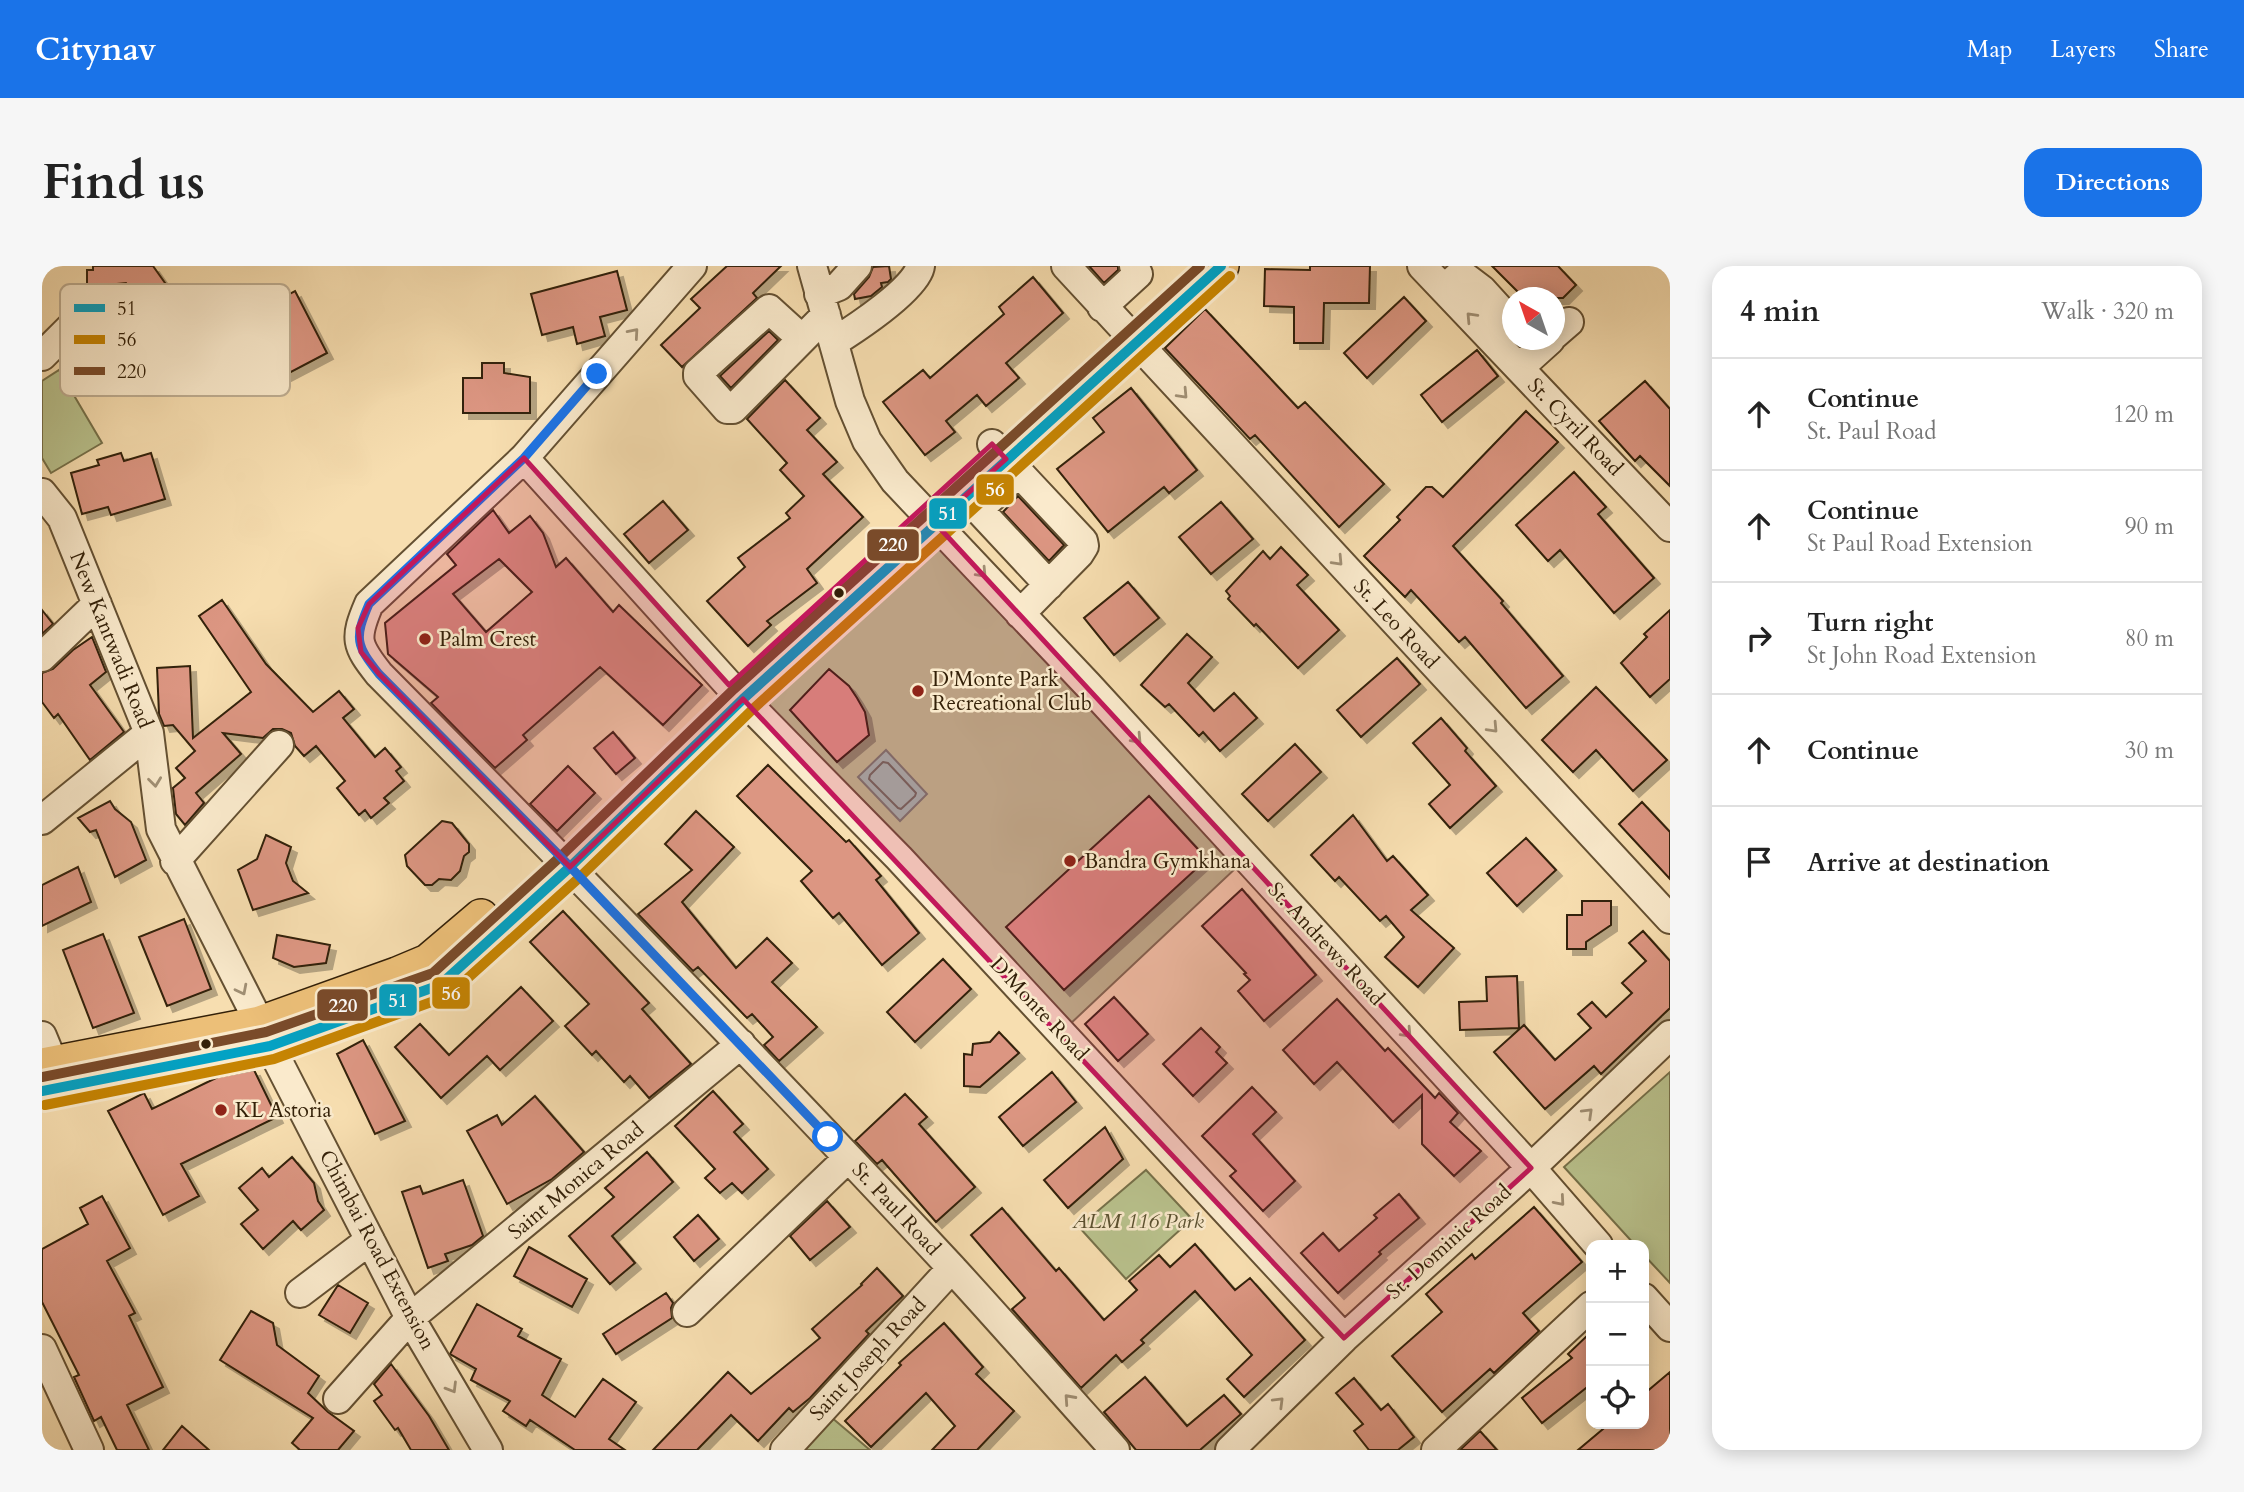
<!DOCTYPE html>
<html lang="en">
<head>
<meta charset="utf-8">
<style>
  body { margin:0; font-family:Cardo,serif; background:#f6f6f6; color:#222 }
  .controls { position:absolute; right:21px; bottom:21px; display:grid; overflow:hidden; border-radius:14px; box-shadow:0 4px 18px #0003 }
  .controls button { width:63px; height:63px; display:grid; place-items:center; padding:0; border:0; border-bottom:2px solid #e0e0e0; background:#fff; color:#222; font:35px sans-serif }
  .compass { position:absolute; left:1460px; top:21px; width:63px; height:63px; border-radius:50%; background:#fff; box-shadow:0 4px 18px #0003; rotate:320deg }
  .stop { position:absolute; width:21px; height:21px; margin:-16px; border:5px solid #1a73e8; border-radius:50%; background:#fff }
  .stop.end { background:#1a73e8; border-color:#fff; box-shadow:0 2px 7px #0008 }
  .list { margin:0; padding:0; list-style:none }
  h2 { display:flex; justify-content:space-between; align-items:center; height:91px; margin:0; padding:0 28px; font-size:30px }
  h2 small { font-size:23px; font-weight:400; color:#767676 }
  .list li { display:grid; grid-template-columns:46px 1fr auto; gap:21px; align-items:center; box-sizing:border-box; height:112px; padding:0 28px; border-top:2px solid #e0e0e0 }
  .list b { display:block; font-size:26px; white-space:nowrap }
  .list p { margin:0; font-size:23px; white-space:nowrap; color:#767676 }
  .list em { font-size:23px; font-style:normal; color:#767676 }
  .icon { flex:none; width:38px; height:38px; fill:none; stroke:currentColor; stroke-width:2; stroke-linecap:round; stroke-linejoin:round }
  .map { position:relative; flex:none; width:1628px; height:1184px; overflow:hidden; border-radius:21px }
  header { display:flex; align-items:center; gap:42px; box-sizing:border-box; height:98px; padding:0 35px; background:#1a73e8; color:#fff }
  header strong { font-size:33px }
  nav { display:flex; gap:38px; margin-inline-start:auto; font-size:24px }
  .intro { display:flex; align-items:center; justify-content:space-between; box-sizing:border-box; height:168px; padding:0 42px }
  h1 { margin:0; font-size:49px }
  .button { padding:18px 32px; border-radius:21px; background:#1a73e8; color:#fff; font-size:24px; font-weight:700 }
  main { display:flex; gap:42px; padding:0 42px }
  aside { flex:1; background:#fff; border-radius:21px; box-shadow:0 4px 18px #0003 }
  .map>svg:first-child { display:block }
  .green { fill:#b9c28d; stroke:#76714a; stroke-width:2 }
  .water { fill:#9dbca9; stroke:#737e69; stroke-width:2 }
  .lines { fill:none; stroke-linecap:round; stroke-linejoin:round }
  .shore { stroke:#686e58; stroke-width:2 }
  .building { fill:#dc9682; stroke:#332008; stroke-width:2; fill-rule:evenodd; filter:url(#shadow) }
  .minor-casing { stroke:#645032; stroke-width:32 }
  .major-casing { stroke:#332008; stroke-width:38 }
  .minor { stroke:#faeacc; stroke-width:28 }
  .major { stroke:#ecbf78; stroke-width:35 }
  .bus-1-casing { stroke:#faeacc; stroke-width:16 }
  .bus-2-casing { stroke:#faeacc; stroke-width:16 }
  .bus-3-casing { stroke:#faeacc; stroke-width:16 }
  .bus-1 { stroke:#03a2c4; stroke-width:10 }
  .bus-2 { stroke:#c68402; stroke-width:10 }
  .bus-3 { stroke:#7a4b2a; stroke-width:10 }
  .oneway { stroke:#a08f74 }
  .route { stroke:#1a73e8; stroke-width:9 }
  .marked { fill:#c2185b; fill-opacity:0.2; stroke:#c2185b; stroke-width:5; stroke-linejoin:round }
  .bus-dot { fill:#332008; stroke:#faeacc; stroke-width:2.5 }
  .poi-dot { fill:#8f2418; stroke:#faeacc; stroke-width:2.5 }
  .labels { text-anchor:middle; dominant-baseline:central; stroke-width:5; stroke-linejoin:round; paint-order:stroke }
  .street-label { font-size:21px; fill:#332008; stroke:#faeacc }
  .poi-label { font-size:21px; fill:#332008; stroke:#faeacc; text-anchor:start }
  .park-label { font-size:21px; font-style:italic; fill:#5b5130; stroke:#faeacc }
  .key { fill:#faeacc; stroke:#bead91; stroke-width:2 }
  .key-label { font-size:19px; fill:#332008 }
  .line-badge { stroke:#faeacc; stroke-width:2.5 }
  .badge-label { font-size:19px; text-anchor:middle; font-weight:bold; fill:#fff }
</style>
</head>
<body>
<header>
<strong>Citynav</strong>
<nav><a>Map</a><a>Layers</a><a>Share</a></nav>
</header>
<div class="intro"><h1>Find us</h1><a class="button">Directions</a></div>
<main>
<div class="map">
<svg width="1628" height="1184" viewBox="0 0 1628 1184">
  <defs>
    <filter id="shadow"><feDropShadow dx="6" dy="6" stdDeviation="0" flood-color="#0004"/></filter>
  </defs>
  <rect width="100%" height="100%" fill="#f7deb0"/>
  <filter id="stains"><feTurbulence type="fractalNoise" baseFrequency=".00286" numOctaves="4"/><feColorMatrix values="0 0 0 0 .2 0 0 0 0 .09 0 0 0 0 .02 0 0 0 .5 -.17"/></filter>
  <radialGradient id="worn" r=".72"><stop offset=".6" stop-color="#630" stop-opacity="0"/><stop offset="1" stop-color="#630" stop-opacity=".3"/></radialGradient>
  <path class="green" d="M17,104L60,177L9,207L0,192V115Z
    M895,264L1195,601L1026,760L713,428Z
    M1628,806V1017L1602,989V979H1593L1522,901Z
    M1104,904L1150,953L1084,1013L1037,961Z
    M789,1151L828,1184H761Z"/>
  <path class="water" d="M844,484L885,528L858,555L816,511Z"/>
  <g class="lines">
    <path class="shore" d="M841,496L846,497L874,527L873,530L859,543L856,542L827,513L828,509Z"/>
  </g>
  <path class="building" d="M51,0H111L128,24L101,43L84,17L45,21V4H51Z
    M685,0H739L711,27L715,32L640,101L619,79L658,42L649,33Z
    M847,0L849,13L846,16L839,17L840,21L829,30L813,33L812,28L827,11L831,1Z
    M1047,0H1076V4L1062,17Z
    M1268,0H1328L1327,37H1282L1281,77H1252V41L1222,40L1223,3L1268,4Z
    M1450,0H1516L1534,19L1521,32H1482Z
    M575,5L585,44L558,51L563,70L535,78L531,61L500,69L489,28Z
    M991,11L1021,47L964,97L977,112L944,140L935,129L904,155L913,166L883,189L841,136L881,104L888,112L962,48L957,41Z
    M253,25L285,87L228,117L196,55Z
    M1362,31L1384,55L1325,112L1302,87Z
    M1163,43L1256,142L1263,136L1342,218L1297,261L1213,169L1208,173L1123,82Z
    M727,65L736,74L689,122L678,110Z
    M1435,84L1456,110L1400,156L1379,129Z
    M440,97H462V107L488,111V147H421V112H440Z
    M743,114L778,152L765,164L795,196L781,208L821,251L765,303L775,317L725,355L729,359L706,380L665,335L703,301L696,292L748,252L744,247L762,230L738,204L745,197L705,153Z
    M1603,115L1628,143V220L1598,190L1593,195L1557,155Z
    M1089,122L1155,204L1127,227L1122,221L1066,266L1015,203L1062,166L1051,152Z
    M1484,145L1516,176L1411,280L1461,335L1459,337L1521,410L1484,442L1423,371L1417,376L1369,324L1363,331L1322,290L1358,254L1355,251L1384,221H1390L1401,231Z
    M79,187L82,195L109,187L123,233L69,249L66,241L40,248L29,207L57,199L55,194Z
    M1532,206L1564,241L1556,248L1612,312L1572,347L1518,284L1506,295L1474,259Z
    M976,230L1022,279L1007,295L961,246Z
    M621,235L646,264L607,297L582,268Z
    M1179,236L1211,273L1169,308L1137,271Z
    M451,244L467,267L488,250L501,267L514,301L524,292L571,346L577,339L660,419L621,459L558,401L481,469L485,474L453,502L389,437L396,431L346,388L343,357L414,299L405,288ZM457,293L490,326L444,366L411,328Z
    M1239,281L1266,309L1255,319L1297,364L1256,402L1214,358L1212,360L1186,333L1188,330L1184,325L1221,285L1228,293Z
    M1086,316L1117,352L1072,389L1042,352Z
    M180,334L224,398L271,446L297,425L312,443L301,452L333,491L343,482L359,501L354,505L362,515L342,532L347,537L329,552L323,544L317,549L295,522L303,515L274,480L262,490L253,480L249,467L240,463H231L221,472L181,467L199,488L154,527L162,537L143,559L134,548L131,522L143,512L134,502L153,485L131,459L122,460L117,448L115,402L148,400L151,472L209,426L157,350Z
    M0,344L11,358L0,368Z
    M1628,344V413L1608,431L1579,397L1605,371L1602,368Z
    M1145,368L1170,391L1146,417L1172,445L1192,427L1215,452L1178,485L1161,466L1157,470L1127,438L1123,441L1099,419Z
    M50,371L64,406L48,419L82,466L48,494L16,448L12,452L0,436V407L11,403L31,384Z
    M1355,392L1378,418L1319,471L1295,444Z
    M787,403L807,420L815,432L823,446L827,469L795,496L748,444Z
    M1554,421L1625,494L1591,525L1554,484L1531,506L1500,474Z
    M1399,452L1425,482L1423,485L1454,520L1408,562L1387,538L1408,519L1371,477Z
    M571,466L593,492L574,508L552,482Z
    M1253,478L1279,506L1226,555L1200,528Z
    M726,499L804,576L807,574L839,610L834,614L877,667L840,699L797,647L791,652L759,615L770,605L695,530Z
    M526,500L553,527L515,565L488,538Z
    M1107,530L1165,593L1022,724L964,661Z
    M68,535L73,543L89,556L104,594L73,611L54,564L48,566L36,552Z
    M1600,536L1628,566V613L1577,558Z
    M654,545L692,581L640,636L694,702L725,672L750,697L730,716L775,761L737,795L722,779L731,771L710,748L705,752L656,701L651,705L596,648L650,604L623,578Z
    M1311,549L1345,595L1351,590L1386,629L1369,644L1412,682L1376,721L1343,691L1362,671L1344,650L1338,655L1297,611L1293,615L1269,589Z
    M400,555L410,557L427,578V586L422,590L418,605L409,614L397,613L390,619H383L365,600L363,589Z
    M224,569L249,581L244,597L251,615L266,627L211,644L196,604L215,593Z
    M1484,572L1514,604L1475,640L1445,607Z
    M36,601L49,636L0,660V619Z
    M1200,623L1274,709L1222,755L1196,725L1208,714L1202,708L1204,707L1160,660Z
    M1540,635H1569V659L1544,676V683H1525V649H1540Z
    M521,645L607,737L600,743L649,798L607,832L588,810L582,816L554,785L550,789L523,760L547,738L488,676Z
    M142,653L169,723L125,740L97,671Z
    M1601,665L1628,695V742L1559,808L1552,800L1503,843L1452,786L1482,759L1513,794L1549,762L1536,748L1550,736L1564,751L1590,727L1580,717L1604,695L1587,677Z
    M61,668L92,747L51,762L21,684Z
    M235,669L288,679L284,697L252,701L231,692Z
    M901,693L929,723L873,776L845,746Z
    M1475,710L1477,762L1418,764L1417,736L1445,735L1444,711Z
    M479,721L511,755L458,804L445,790L399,832L353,781L378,758L407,789Z
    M1072,731L1106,768L1076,795L1043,758Z
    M1295,733L1343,785L1346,782L1393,832L1397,827L1416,847L1408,856L1439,885L1412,910L1380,878V829L1351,856L1295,796L1272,818L1241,784Z
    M1159,762L1178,781L1174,786L1185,797L1151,830L1121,798Z
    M957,766L977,787L938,821L922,820V788L930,789L931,778L948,776Z
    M321,774L363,855L333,868L295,788Z
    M212,804L235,851L139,898L157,930L121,949L66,845L102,827L110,843L176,811Z
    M1010,806L1034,836L981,880L957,851Z
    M1210,821L1234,846L1211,868L1253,915L1221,945L1188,910L1194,905L1160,870Z
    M671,825L701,858L692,866L726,903L700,927L690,917L678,927L663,912L673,903L633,860Z
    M863,828L885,851L877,858L933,921L894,956L840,894L835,898L813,875Z
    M493,830L542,886L510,913L465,938L425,865L455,849L460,859Z
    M1063,861L1081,893L1026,942L1002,914Z
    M605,886L631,916L570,970L593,997L568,1018L527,970L572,931L563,922Z
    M250,891L272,917L276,935L282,944L259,964L251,955L221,983L199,958L216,944L197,922L220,902L227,911Z
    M421,914L441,970L430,979L403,988L406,995L386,1002L360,926L378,920L381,928Z
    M1357,928L1377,952L1337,986L1339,988L1296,1027L1259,987L1281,967L1297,985L1335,952L1332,949Z
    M60,930L88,982L65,995L93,1047L87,1050L121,1121L85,1139L107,1184H75L59,1151L52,1155L32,1111L37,1109L0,1036V983L46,958L38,942Z
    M785,935L808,961L768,994L748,970Z
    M1492,941L1540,996L1481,1047L1497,1065L1452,1107L1448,1103L1400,1146L1350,1090L1400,1046L1384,1028L1430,988L1433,993Z
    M960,942L1014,1005L1017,1002L1062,1054L1095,1024L1087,1015L1117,989L1128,1001L1153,978L1193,1024L1208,1012L1263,1074L1202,1131L1185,1113L1210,1089L1153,1025L1099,1074L1102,1077L1080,1096L1074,1089L1039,1122L970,1043L983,1032L929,969Z
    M656,949L677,973L652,995L632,971Z
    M487,981L545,1013L530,1041L472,1010Z
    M835,1002L861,1030L824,1065L827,1068L768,1132L751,1146L747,1142L716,1175L689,1149L655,1184H611L686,1106L709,1128L778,1072L770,1063L820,1019L819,1018Z
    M296,1019L326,1037L308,1067L277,1049Z
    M624,1027L631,1037L629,1042L630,1052L574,1088L561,1068Z
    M435,1038L480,1063L476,1070L519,1093L500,1129L533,1151L561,1113L594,1136L567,1173L583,1184H533L488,1154L484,1160L461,1145L468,1135L429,1114L434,1103L408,1088Z
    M209,1045L231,1057L235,1079L277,1110L266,1127L286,1146L312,1165L296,1184H258L250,1177L271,1152L178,1094Z
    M902,1057L941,1101L934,1108L972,1145L935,1184H890L913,1160L884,1127L829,1181L803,1155L859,1099L857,1097Z
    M1549,1066V1118L1500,1157L1480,1132L1530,1092L1526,1088Z
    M349,1098L387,1150L407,1184H369L356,1162L353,1164L332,1135L340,1129L332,1118Z
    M1628,1106V1184H1536L1567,1158H1602V1128Z
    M1103,1111L1145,1160L1182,1129L1199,1148L1158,1184H1094L1062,1146Z
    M1312,1112L1339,1144L1346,1138L1372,1171L1356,1184H1327L1312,1165L1321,1158L1294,1127Z
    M140,1160L167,1184H121Z
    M1438,1165L1455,1184H1418Z"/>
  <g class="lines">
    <defs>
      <path id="minor" d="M650,0L482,192L327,338C312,373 314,379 337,408C530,603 721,799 908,1000C964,1061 1018,1123 1073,1184
        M770,0L808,135L825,175L853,215L1045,418L1489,902L1556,979
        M1024,0L1628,653
        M1380,0L1628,261
        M1402,23L1419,8L1440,24L1470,57
        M777,28L797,20L815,0
        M1060,41L1096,8L1092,0
        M1512,69L1527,56
        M760,73L727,43L656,107V110L685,143H691L784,49
        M792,76C811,64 876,22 878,0
        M0,90L30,60
        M1477,102L1508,74
        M950,178L1041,275L1042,280L1037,288L978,348
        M482,192L687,419L857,592L1302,1072
        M977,206L940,240L938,245L1007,319
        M0,227L20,252L107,467L119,563L218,758
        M0,391L55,338
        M0,554L107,467
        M133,595L237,479
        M0,770L19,816
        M228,780L368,1052L446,1184
        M258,1027L328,974
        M1602,1032L1628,1061
        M645,1046L806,892
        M0,1083L47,1184
        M296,1133L368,1052L699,778
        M743,1184L910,1002
        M1188,1184L1302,1072L1489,902L1628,769
        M1394,1184L1549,1040"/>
      <path id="major" d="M0,800L218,758L355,709L386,696L439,651
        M0,825L228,780L398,719L528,601L701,433L893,257L1179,0"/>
    </defs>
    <use href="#minor" class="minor-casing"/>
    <use href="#major" class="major-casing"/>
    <use href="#minor" class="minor"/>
    <use href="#major" class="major"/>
    <defs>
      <path id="bus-1" d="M0,825L228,780L398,719L528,601L701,433L1179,0"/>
      <path id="bus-2" d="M3,839L232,793L406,730L538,611L711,443L1188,10"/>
      <path id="bus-3" d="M0,811L224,766L391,707L518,591L692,423L1158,0"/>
    </defs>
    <use href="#bus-1" class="bus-1-casing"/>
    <use href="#bus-2" class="bus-2-casing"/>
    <use href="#bus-3" class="bus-3-casing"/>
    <use href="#bus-1" class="bus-1"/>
    <use href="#bus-2" class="bus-2"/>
    <use href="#bus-3" class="bus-3"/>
  </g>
  <defs><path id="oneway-chevron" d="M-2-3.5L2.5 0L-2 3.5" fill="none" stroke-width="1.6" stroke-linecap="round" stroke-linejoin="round" transform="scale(1.75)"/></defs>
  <g class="oneway">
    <use href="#oneway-chevron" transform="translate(1429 51) rotate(-133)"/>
    <use href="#oneway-chevron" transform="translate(592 67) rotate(-49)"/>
    <use href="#oneway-chevron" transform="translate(1141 128) rotate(47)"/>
    <use href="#oneway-chevron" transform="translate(1296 295) rotate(47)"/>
    <use href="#oneway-chevron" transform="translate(940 307) rotate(47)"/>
    <use href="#oneway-chevron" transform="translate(1451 462) rotate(47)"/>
    <use href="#oneway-chevron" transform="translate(1095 473) rotate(47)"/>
    <use href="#oneway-chevron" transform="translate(113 516) rotate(83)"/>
    <use href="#oneway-chevron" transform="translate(200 724) rotate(63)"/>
    <use href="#oneway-chevron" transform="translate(1365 767) rotate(47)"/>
    <use href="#oneway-chevron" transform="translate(1546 847) rotate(-44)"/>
    <use href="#oneway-chevron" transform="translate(1518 935) rotate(49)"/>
    <use href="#oneway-chevron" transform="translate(410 1122) rotate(59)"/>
    <use href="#oneway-chevron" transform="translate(1027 1133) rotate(-132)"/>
    <use href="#oneway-chevron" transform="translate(1237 1136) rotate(-45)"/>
  </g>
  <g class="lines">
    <path class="route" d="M555,108L482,192L327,338C312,373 314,379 337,408L514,586L786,871"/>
  </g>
  <path class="marked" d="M950,178L964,193L893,257L1489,902L1302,1072L701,433L528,601L337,408L319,386L316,362L327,338L482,192L687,419Z"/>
  <g class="bus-dot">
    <circle cx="797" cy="327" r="6"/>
    <circle cx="164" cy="778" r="6"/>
  </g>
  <g class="poi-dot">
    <circle cx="383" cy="373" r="7"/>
    <circle cx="876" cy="425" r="7"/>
    <circle cx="1028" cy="595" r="7"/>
    <circle cx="179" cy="844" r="7"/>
  </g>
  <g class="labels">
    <g class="street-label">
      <text transform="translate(1533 161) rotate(46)">St. Cyril Road</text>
      <text transform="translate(1354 358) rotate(47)">St. Leo Road</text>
      <text transform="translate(69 374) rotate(68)">New Kantwadi Road</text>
      <text transform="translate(1284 678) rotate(47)">St. Andrews Road</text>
      <text transform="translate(997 743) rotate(47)">D'Monte Road</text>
      <text transform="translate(534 915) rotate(-40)">Saint Monica Road</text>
      <text transform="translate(854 943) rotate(47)">St. Paul Road</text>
      <text transform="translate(1407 976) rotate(-42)">St. Dominic Road</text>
      <text transform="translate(335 984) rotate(62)">Chimbai Road Extension</text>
      <text transform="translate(826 1093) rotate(-47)">Saint Joseph Road</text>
    </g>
    <g class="poi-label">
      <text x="397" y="373">Palm Crest</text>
      <text x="890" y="413">D'Monte Park<tspan x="890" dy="24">Recreational Club</tspan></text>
      <text x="1042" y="595">Bandra Gymkhana</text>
      <text x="193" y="844">KL Astoria</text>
    </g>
    <g class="park-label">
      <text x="1096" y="955">ALM 116 Park</text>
    </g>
  </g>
  <rect x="18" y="18" width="230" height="112" rx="10" class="key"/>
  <rect x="32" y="38" width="31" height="8" fill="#03a2c4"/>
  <rect x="32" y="69" width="31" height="9" fill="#c68402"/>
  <rect x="32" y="101" width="31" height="8" fill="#7a4b2a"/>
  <g class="key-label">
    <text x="75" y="49">51</text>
    <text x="75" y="80">56</text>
    <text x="75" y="112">220</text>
  </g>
  <g class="line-badge">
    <rect x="933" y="207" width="40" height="33" rx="7" fill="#c68402"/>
    <rect x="886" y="231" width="40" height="33" rx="7" fill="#03a2c4"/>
    <rect x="824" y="262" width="54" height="34" rx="7" fill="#7a4b2a"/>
    <rect x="389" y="710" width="40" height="34" rx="7" fill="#c68402"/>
    <rect x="336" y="717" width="40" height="34" rx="7" fill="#03a2c4"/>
    <rect x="274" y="722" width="53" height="34" rx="7" fill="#7a4b2a"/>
  </g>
  <g class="badge-label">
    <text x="953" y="230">56</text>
    <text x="906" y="254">51</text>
    <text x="851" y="285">220</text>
    <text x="409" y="734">56</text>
    <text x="356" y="741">51</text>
    <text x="301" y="746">220</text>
  </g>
  <rect width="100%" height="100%" filter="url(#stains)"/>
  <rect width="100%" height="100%" fill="url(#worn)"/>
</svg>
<div class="controls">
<button>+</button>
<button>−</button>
<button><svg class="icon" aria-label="locate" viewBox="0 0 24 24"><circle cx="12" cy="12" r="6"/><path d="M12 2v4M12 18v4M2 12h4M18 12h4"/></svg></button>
</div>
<svg class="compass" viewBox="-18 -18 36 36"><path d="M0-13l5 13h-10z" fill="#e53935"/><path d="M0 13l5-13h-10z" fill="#767676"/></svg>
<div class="stop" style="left:786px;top:871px"></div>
<div class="stop end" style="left:555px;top:108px"></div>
</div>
<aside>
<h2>4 min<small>Walk · 320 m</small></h2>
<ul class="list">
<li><svg class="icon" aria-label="ahead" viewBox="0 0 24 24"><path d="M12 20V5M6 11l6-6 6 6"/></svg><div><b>Continue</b><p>St. Paul Road</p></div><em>120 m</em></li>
<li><svg class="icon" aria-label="ahead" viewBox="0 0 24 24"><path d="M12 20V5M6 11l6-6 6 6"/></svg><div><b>Continue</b><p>St Paul Road Extension</p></div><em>90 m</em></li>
<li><svg class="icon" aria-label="right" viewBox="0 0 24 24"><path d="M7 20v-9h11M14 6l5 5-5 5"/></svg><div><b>Turn right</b><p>St John Road Extension</p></div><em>80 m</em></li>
<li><svg class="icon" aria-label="ahead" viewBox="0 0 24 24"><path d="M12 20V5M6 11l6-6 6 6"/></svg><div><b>Continue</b></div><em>30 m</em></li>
<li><svg class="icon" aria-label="arrive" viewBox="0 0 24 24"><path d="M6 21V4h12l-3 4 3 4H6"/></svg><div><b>Arrive at destination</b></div></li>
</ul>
</aside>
</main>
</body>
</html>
